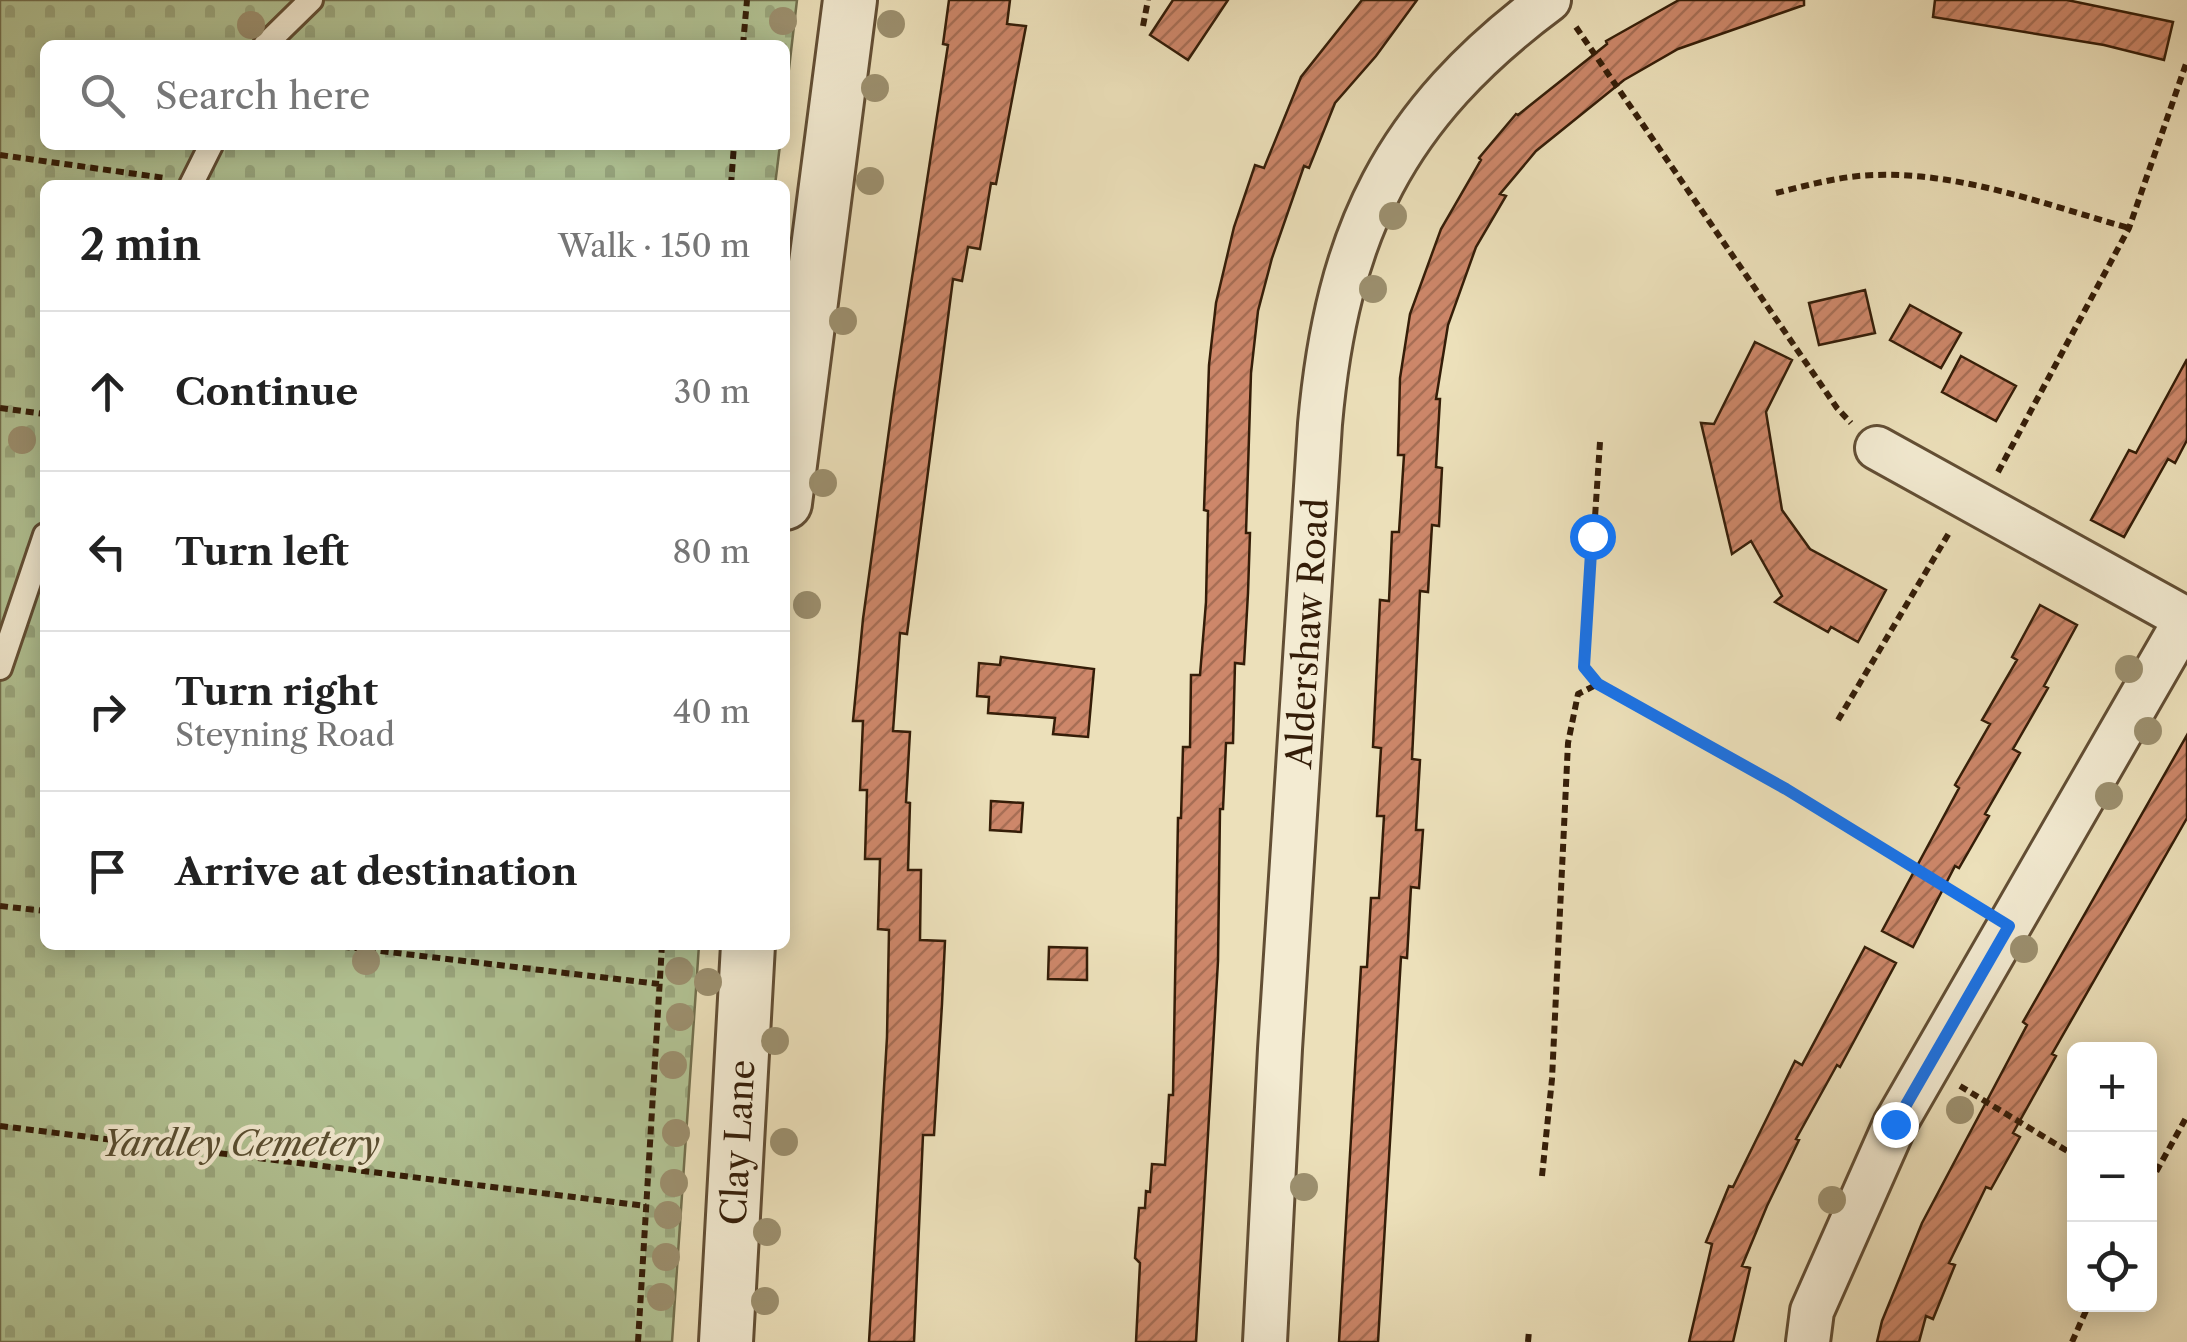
<!DOCTYPE html>
<html lang="en">
<head>
<meta charset="utf-8">
<style>
  body { margin:0; font-family:"Libre Caslon Text",serif; background:#f2f2f2; color:#222 }
  .controls { position:absolute; right:30px; bottom:30px; display:grid; overflow:hidden; border-radius:15px; box-shadow:0 5px 25px #0003 }
  .controls button { width:90px; height:90px; display:grid; place-items:center; padding:0; border:0; border-bottom:2px solid #e0e0e0; background:#fff; color:#222; font:50px sans-serif }
  .stop { position:absolute; width:30px; height:30px; margin:-22px; border:8px solid #1a73e8; border-radius:50%; background:#fff }
  .stop.end { background:#1a73e8; border-color:#fff; box-shadow:0 2px 10px #0008 }
  .list { margin:0; padding:0; list-style:none }
  h2 { display:flex; justify-content:space-between; align-items:center; height:130px; margin:0; padding:0 40px; font-size:42px }
  h2 small { font-size:32px; font-weight:400; color:#767676 }
  .list li { display:grid; grid-template-columns:65px 1fr auto; gap:30px; align-items:center; box-sizing:border-box; height:160px; padding:0 40px; border-top:2px solid #e0e0e0 }
  .list b { display:block; font-size:38px; white-space:nowrap }
  .list p { margin:0; font-size:32px; white-space:nowrap; color:#767676 }
  .list em { font-size:32px; font-style:normal; color:#767676 }
  .icon { flex:none; width:55px; height:55px; fill:none; stroke:currentColor; stroke-width:2; stroke-linecap:round; stroke-linejoin:round }
  .map { position:relative; flex:none; width:2187px; height:1342px; overflow:hidden }
  .search { position:absolute; background:#fff; box-shadow:0 5px 25px #0003; left:40px; top:40px; width:750px; height:110px; display:flex; align-items:center; gap:25px; box-sizing:border-box; padding:0 35px; border-radius:15px; color:#767676; font-size:38px }
  .panel { position:absolute; background:#fff; box-shadow:0 5px 25px #0003; left:40px; top:180px; width:750px; height:770px; border-radius:15px }
  .map>svg:first-child { display:block }
  .cemetery { fill:url(#cemetery-stones); stroke:#73704e; stroke-width:2.5 }
  .building { fill:url(#building-hatch); stroke:#341d08; stroke-width:2.5 }
  .lines { fill:none; stroke-linecap:round; stroke-linejoin:round }
  .service-casing { stroke:#624e34; stroke-width:28 }
  .minor-casing { stroke:#624e34; stroke-width:48 }
  .tertiary-casing { stroke:#624e34; stroke-width:58 }
  .path { stroke:#341d08; stroke-width:6; stroke-dasharray:8 5; stroke-linecap:butt }
  .service { stroke:#f3ebd2; stroke-width:22 }
  .minor { stroke:#f3ebd2; stroke-width:42 }
  .tertiary { stroke:#f3ebd2; stroke-width:52 }
  .tree { fill:#9c906f }
  .route { stroke:#1a73e8; stroke-width:12 }
  .labels { text-anchor:middle; dominant-baseline:central; stroke-width:9; stroke-linejoin:round; paint-order:stroke }
  .street-label { font-size:35px; fill:#341d08; stroke:#f3ebd2 }
  .park-label { font-size:35px; font-style:italic; fill:#5a4f32; stroke:#f3ebd2 }
</style>
</head>
<body>
<div class="map">
<svg width="2187" height="1342" viewBox="0 0 2187 1342">
  <defs>
    <pattern id="cemetery-stones" width="16" height="16" patternUnits="userSpaceOnUse" patternTransform="scale(2.5)"><rect width="16" height="16" fill="#b2c394"/><path d="M2 7V4a2 2 0 0 1 4 0v3zM10 15v-3a2 2 0 0 1 4 0v3z" fill="#9aa77e"/></pattern>
    <pattern id="building-hatch" width="6" height="6" patternUnits="userSpaceOnUse" patternTransform="scale(2.5)"><rect width="6" height="6" fill="#cd876a"/><path d="M-1 1l2-2M0 6l6-6M5 7l2-2" fill="none" stroke="#a76e55"/></pattern>
  </defs>
  <rect width="100%" height="100%" fill="#ece0ba"/>
  <filter id="stains"><feTurbulence type="fractalNoise" baseFrequency=".002" numOctaves="4"/><feColorMatrix values="0 0 0 0 .2 0 0 0 0 .09 0 0 0 0 .02 0 0 0 .5 -.17"/></filter>
  <radialGradient id="worn" r=".72"><stop offset=".6" stop-color="#630" stop-opacity="0"/><stop offset="1" stop-color="#630" stop-opacity=".3"/></radialGradient>
  <path class="cemetery" d="M0,0H797L785,103V45H45V145H780L775,185H45V945H699L672,1342H0Z"/>
  <path class="building" d="M949,0H1010L1007,24L1026,26L996,184L991,183L980,249L968,247L962,281L953,279L907,634L900,633L893,731L910,732L906,802L910,803L908,870H921L920,940L945,941L942,1004L934,1135H923L914,1342H869L887,1037L889,930L878,929L880,859H865L867,790H860L863,721H853L863,619L894,394L948,45L943,44Z
    M1173,0H1228L1188,60L1150,35Z
    M1362,0H1417L1376,56L1335,103L1309,168L1304,166L1272,258L1258,311L1251,373L1246,533H1250L1248,593L1244,664L1235,663L1233,743H1226L1223,809H1220L1218,961L1196,1342H1136L1140,1263L1135,1258L1139,1208H1145L1146,1191L1150,1192L1152,1164L1165,1165L1169,1095H1173L1178,818H1181L1183,747H1190L1191,675H1200L1206,602L1208,511L1204,510L1209,365L1216,303L1234,227L1255,165L1264,168L1301,77Z
    M1679,0H1804V5L1678,49L1624,80L1536,151L1500,194L1506,196L1476,247L1448,325L1436,399H1440L1436,467L1442,468L1439,526L1432,525L1428,592L1420,591L1412,759L1420,760L1416,830H1423L1419,888L1411,887L1407,958L1401,957L1378,1342H1339L1361,967H1367L1371,898H1379L1384,816H1377L1381,748L1373,747L1380,600L1389,601L1392,532H1399L1404,455H1398L1400,378L1410,314L1441,229L1481,160L1479,158L1516,114L1518,115L1607,44L1606,41Z
    M1935,0H2067L2173,22L2164,60L2104,45L1933,17Z
    M1865,290L1875,333L1819,345L1809,303Z
    M1910,305L1961,333L1941,368L1890,340Z
    M1755,342L1792,360L1766,412L1782,510L1810,549L1886,590L1858,642L1831,627L1828,632L1775,602L1782,596L1751,541L1732,554L1701,423L1714,424Z
    M1961,356L2016,386L1996,421L1942,392Z
    M2187,359V440L2175,463L2168,459L2124,537L2091,520L2129,450L2136,453Z
    M2040,605L2077,625L2044,686L2048,688L2013,749L2020,753L1985,814L1989,816L1959,868L1955,866L1913,947L1882,931L1959,788L1955,785L1990,724L1982,720L2017,660L2012,657Z
    M1001,657L1094,669L1088,737L1053,734L1055,718L988,713L989,697L977,696L979,663L1000,665Z
    M2187,735V818L2052,1054L2056,1056L2013,1133L2020,1137L1991,1189L1986,1187L1949,1263L1955,1265L1933,1319L1926,1316L1919,1342H1877L1882,1321L1922,1223L2027,1025L2023,1022Z
    M991,801L1023,803L1021,832L990,830Z
    M1049,947L1087,948V980L1048,979Z
    M1865,947L1896,963L1840,1067L1837,1065L1796,1139L1799,1140L1767,1206L1742,1266L1750,1268L1733,1342H1689L1712,1244L1706,1242L1729,1186L1733,1187L1795,1061L1802,1065Z"/>
  <g class="lines">
    <defs>
      <path id="service" d="M265,45L311,0
        M191,185L211,145
        M0,668L45,535"/>
      <g id="minor">
        <path d="M1877,448L2186,619"/>
        <path id="s1" d="M1265,1342L1280,1049L1320,424C1337,233 1394,115 1549,0"/>
        <path d="M1808,1342L1812,1311L1895,1124L2187,617"/>
      </g>
      <g id="tertiary">
        <path d="M785,503L850,0"/>
        <path id="s2" d="M726,1342L748,945"/>
      </g>
    </defs>
    <use href="#service" class="service-casing"/>
    <use href="#minor" class="minor-casing"/>
    <use href="#tertiary" class="tertiary-casing"/>
    <path class="path" d="M1143,26L1148,0
      M1576,27L1837,408L1851,423
      M743,45L747,0
      M0,155L165,178
      M731,185L734,145
      M1776,193C1808,185 1841,176 1874,175C1962,172 2046,205 2129,228
      M0,408L45,414
      M1600,442L1585,667L1598,684L1786,789L1978,907
      M1998,472L2129,228L2187,61
      M1838,720L1949,533
      M0,906L45,911
      M329,945L659,984
      M1960,1086L2074,1155
      M0,1126L646,1206
      M1542,1176L1552,1079L1568,743L1578,694L1598,684
      M2150,1183L2187,1116
      M638,1342L662,945
      M1528,1342L1529,1331
      M2072,1342L2089,1304"/>
    <use href="#service" class="service"/>
    <use href="#minor" class="minor"/>
    <use href="#tertiary" class="tertiary"/>
  </g>
  <g class="tree">
    <circle cx="783" cy="21" r="14"/>
    <circle cx="891" cy="24" r="14"/>
    <circle cx="251" cy="25" r="14"/>
    <circle cx="875" cy="88" r="14"/>
    <circle cx="870" cy="181" r="14"/>
    <circle cx="1393" cy="216" r="14"/>
    <circle cx="1373" cy="289" r="14"/>
    <circle cx="843" cy="321" r="14"/>
    <circle cx="22" cy="440" r="14"/>
    <circle cx="823" cy="483" r="14"/>
    <circle cx="807" cy="605" r="14"/>
    <circle cx="2129" cy="669" r="14"/>
    <circle cx="2148" cy="731" r="14"/>
    <circle cx="2109" cy="796" r="14"/>
    <circle cx="2024" cy="949" r="14"/>
    <circle cx="366" cy="961" r="14"/>
    <circle cx="679" cy="971" r="14"/>
    <circle cx="708" cy="982" r="14"/>
    <circle cx="680" cy="1017" r="14"/>
    <circle cx="775" cy="1041" r="14"/>
    <circle cx="673" cy="1065" r="14"/>
    <circle cx="1960" cy="1110" r="14"/>
    <circle cx="676" cy="1133" r="14"/>
    <circle cx="784" cy="1142" r="14"/>
    <circle cx="674" cy="1183" r="14"/>
    <circle cx="1304" cy="1187" r="14"/>
    <circle cx="1832" cy="1200" r="14"/>
    <circle cx="668" cy="1215" r="14"/>
    <circle cx="767" cy="1232" r="14"/>
    <circle cx="666" cy="1257" r="14"/>
    <circle cx="661" cy="1297" r="14"/>
    <circle cx="765" cy="1301" r="14"/>
  </g>
  <g class="lines">
    <path class="route" d="M1592,536L1584,667L1598,684L1786,789L2009,926L1895,1124"/>
  </g>
  <g class="labels">
    <g class="street-label">
      <text stroke="none"><textPath href="#s1" startOffset="710">Aldershaw Road</textPath></text>
      <text stroke="none"><textPath href="#s2" startOffset="200">Clay Lane</textPath></text>
    </g>
    <g class="park-label">
      <text x="241" y="1143">Yardley Cemetery</text>
    </g>
  </g>
  <rect width="100%" height="100%" filter="url(#stains)"/>
  <rect width="100%" height="100%" fill="url(#worn)"/>
</svg>
<div class="controls">
<button>+</button>
<button>−</button>
<button><svg class="icon" aria-label="locate" viewBox="0 0 24 24"><circle cx="12" cy="12" r="6"/><path d="M12 2v4M12 18v4M2 12h4M18 12h4"/></svg></button>
</div>
<div class="stop" style="left:1592px;top:536px"></div>
<div class="stop end" style="left:1895px;top:1124px"></div>
<div class="search"><svg class="icon" aria-label="search" viewBox="0 0 24 24"><circle cx="10" cy="10" r="6"/><path d="M15 15l6 6"/></svg>Search here</div>
<section class="panel">
<h2>2 min<small>Walk · 150 m</small></h2>
<ul class="list">
<li><svg class="icon" aria-label="ahead" viewBox="0 0 24 24"><path d="M12 20V5M6 11l6-6 6 6"/></svg><div><b>Continue</b></div><em>30 m</em></li>
<li><svg class="icon" aria-label="left" viewBox="0 0 24 24"><path d="M17 20v-9H6M10 6l-5 5 5 5"/></svg><div><b>Turn left</b></div><em>80 m</em></li>
<li><svg class="icon" aria-label="right" viewBox="0 0 24 24"><path d="M7 20v-9h11M14 6l5 5-5 5"/></svg><div><b>Turn right</b><p>Steyning Road</p></div><em>40 m</em></li>
<li><svg class="icon" aria-label="arrive" viewBox="0 0 24 24"><path d="M6 21V4h12l-3 4 3 4H6"/></svg><div><b>Arrive at destination</b></div></li>
</ul>
</section>
</div>
</body>
</html>
